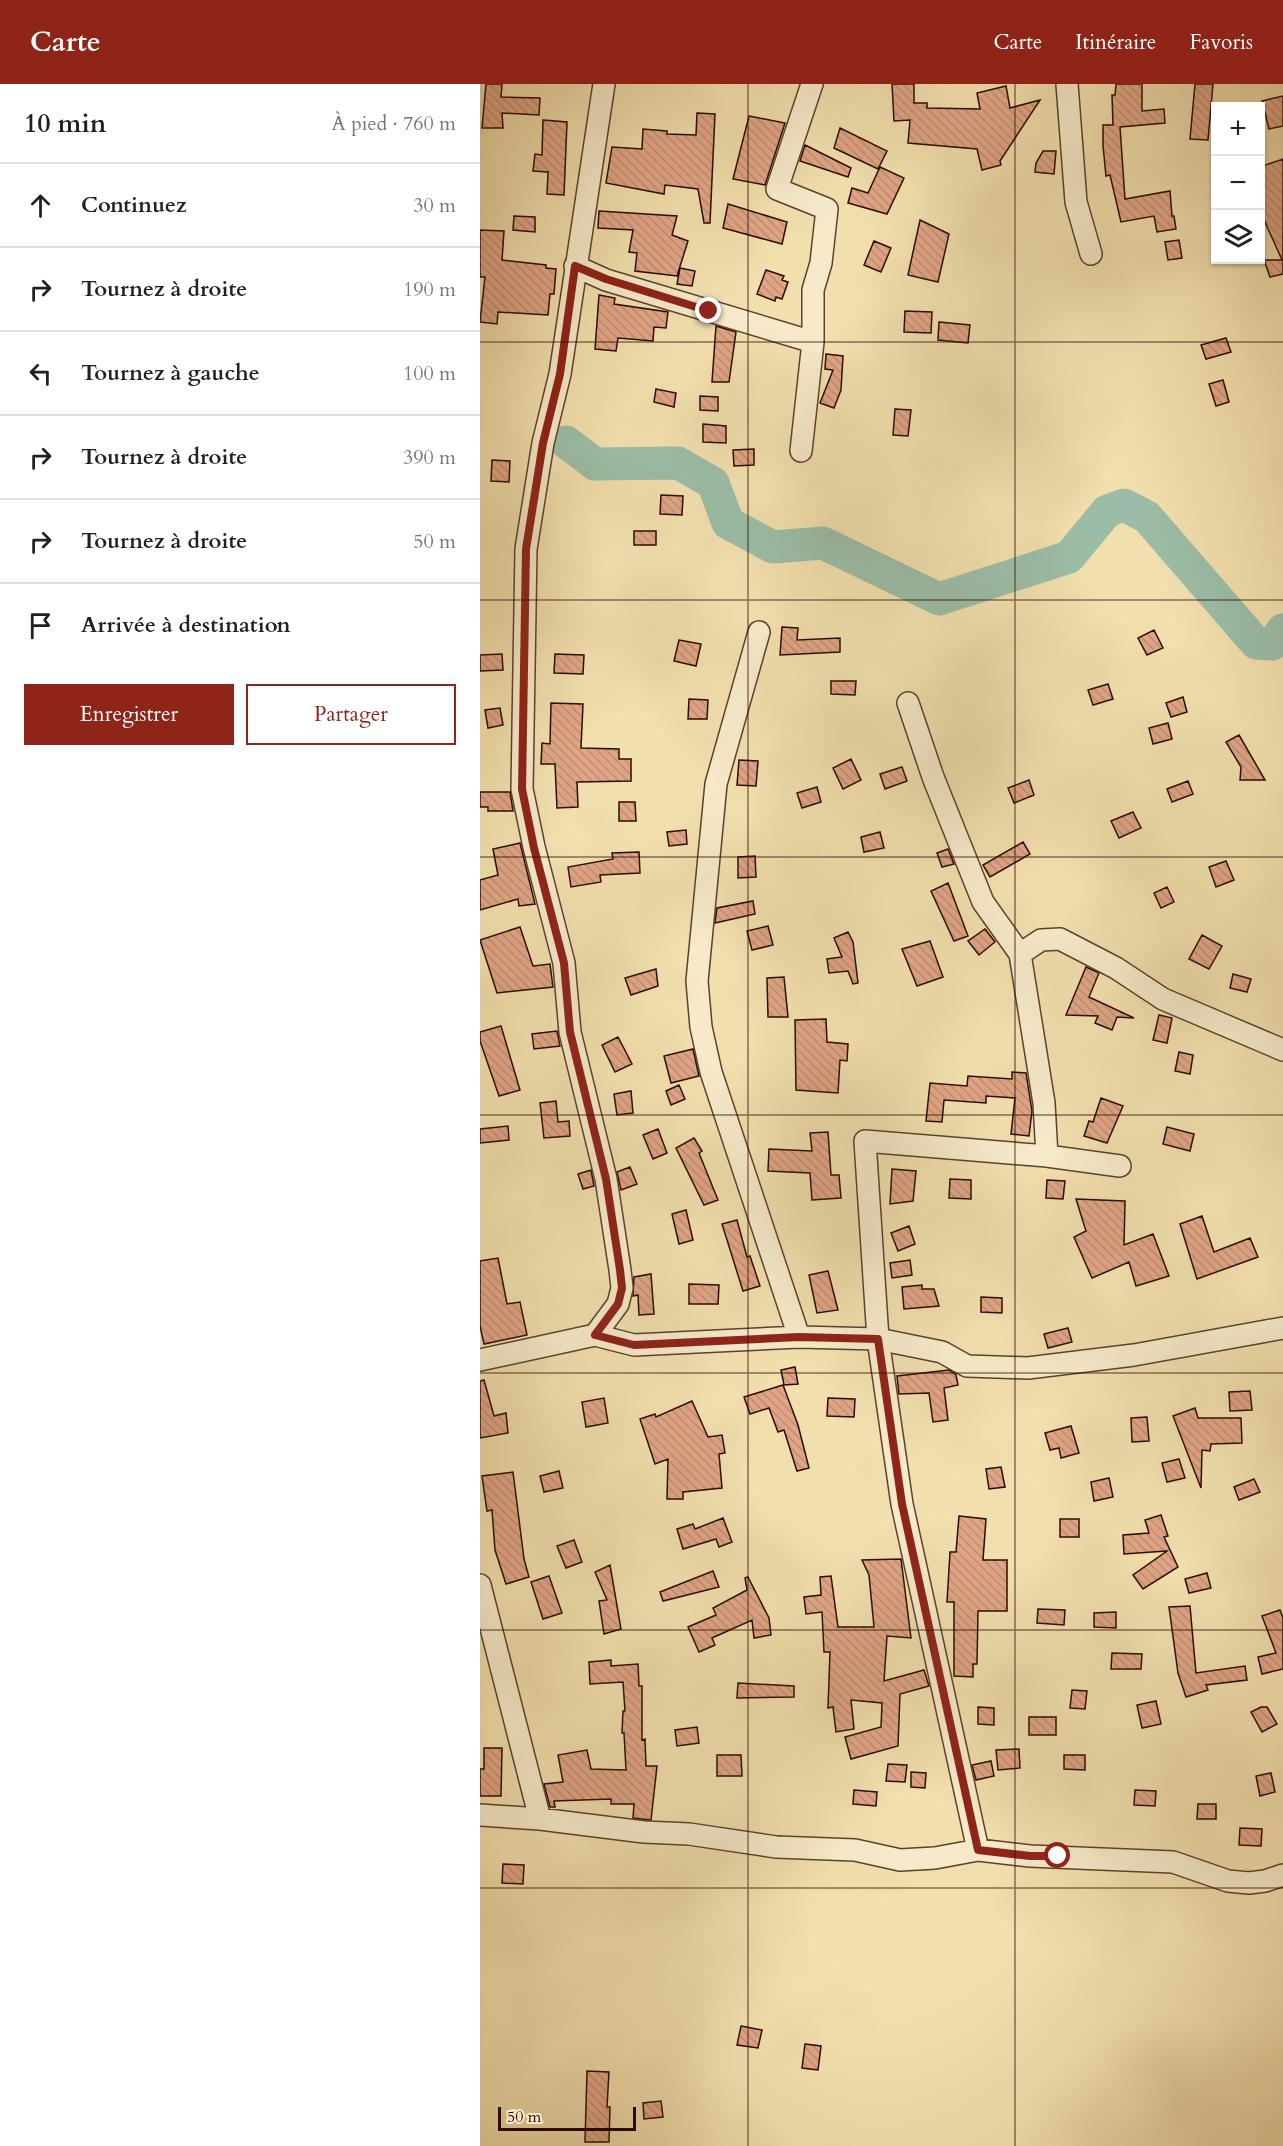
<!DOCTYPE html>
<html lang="fr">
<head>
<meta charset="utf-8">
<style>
  body { margin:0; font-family:Cardo,serif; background:#f6f6f6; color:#202124 }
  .controls { position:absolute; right:18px; top:18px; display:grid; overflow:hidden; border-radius:0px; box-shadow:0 2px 4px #0004 }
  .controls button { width:54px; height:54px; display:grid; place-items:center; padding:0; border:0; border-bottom:2px solid #e0e0e0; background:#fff; color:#202124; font:30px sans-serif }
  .scale { position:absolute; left:18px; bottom:15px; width:138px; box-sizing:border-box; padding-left:6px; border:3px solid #2a0c00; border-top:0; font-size:16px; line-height:21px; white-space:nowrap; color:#2a0c00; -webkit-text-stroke:4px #f6eaca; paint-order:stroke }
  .stop { position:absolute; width:18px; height:18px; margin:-14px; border:4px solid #8f2418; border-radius:50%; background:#fff }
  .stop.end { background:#8f2418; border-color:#fff; box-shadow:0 2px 6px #0008 }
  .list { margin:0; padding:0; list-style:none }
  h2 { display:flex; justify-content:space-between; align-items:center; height:78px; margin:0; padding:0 24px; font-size:26px }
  h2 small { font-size:20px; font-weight:400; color:#757577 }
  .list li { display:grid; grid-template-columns:39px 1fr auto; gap:18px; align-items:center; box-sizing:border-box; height:84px; padding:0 24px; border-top:2px solid #e0e0e0 }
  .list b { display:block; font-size:22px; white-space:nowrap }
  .list em { font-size:20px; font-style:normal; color:#757577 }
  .actions { display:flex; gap:12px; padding:18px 24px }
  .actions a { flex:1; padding:14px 0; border:2px solid #8f2418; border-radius:0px; text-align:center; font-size:21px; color:#8f2418 }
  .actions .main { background:#8f2418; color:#fff }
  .icon { flex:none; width:33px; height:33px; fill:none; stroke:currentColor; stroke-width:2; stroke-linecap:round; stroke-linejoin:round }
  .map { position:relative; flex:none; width:803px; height:2062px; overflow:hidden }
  header { display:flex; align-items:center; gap:36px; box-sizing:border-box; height:84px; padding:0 30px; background:#8f2418; color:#fff }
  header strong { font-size:28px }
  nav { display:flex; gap:33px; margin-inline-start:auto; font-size:21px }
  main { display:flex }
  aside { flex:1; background:#fff }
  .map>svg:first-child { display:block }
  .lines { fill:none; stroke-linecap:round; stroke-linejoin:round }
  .river { stroke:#9bbda7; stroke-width:33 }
  .building { fill:url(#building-back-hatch); stroke:#2a0c00; stroke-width:1.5 }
  .street-casing { stroke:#5c412b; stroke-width:24 }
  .street { stroke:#f6eaca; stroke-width:21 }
  .route { stroke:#8f2418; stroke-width:8 }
  .grid { fill:none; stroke:#2a0c00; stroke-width:1.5; stroke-opacity:0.55 }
</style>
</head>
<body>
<header>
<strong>Carte</strong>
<nav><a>Carte</a><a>Itinéraire</a><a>Favoris</a></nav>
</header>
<main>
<aside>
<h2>10 min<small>À pied · 760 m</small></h2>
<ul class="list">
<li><svg class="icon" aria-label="ahead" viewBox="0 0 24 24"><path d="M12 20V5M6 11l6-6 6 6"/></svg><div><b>Continuez</b></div><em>30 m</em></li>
<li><svg class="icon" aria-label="right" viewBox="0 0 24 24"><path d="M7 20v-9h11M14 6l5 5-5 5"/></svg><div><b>Tournez à droite</b></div><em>190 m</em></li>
<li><svg class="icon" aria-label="left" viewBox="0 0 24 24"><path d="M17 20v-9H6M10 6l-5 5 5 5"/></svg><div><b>Tournez à gauche</b></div><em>100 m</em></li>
<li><svg class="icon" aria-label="right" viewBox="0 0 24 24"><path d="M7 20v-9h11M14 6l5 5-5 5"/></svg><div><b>Tournez à droite</b></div><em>390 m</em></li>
<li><svg class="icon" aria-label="right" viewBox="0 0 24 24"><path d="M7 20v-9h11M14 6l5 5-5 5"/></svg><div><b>Tournez à droite</b></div><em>50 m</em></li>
<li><svg class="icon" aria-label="arrive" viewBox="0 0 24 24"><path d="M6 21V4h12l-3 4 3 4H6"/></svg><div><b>Arrivée à destination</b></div></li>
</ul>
<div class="actions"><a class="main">Enregistrer</a><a>Partager</a></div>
</aside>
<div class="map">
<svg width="803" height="2062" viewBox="0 0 803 2062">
  <defs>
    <pattern id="building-back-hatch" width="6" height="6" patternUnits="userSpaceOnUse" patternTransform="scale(1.5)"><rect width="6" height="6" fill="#e0a586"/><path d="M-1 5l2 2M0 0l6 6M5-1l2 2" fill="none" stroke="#c08d72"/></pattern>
  </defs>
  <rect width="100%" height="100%" fill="#f1dfad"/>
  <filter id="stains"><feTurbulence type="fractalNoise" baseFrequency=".00333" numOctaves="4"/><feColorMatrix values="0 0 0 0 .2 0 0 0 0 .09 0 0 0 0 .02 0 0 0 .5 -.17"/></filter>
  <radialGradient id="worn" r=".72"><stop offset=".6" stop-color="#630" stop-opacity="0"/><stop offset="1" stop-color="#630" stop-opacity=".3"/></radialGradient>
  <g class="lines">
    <path class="river" d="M86,358L115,380L198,379L233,399L248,439L293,463L343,459L459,515L589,473L627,427L644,421L667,433L776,559L792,560L803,546"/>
  </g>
  <path class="building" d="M6,0H22L21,13L60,14L59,31L22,29L23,44H2Z
    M412,0H434V19H447V24L500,25L497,9L526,2L530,24L560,16L520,77L521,81L502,86L497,65L428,59L430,36L414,37Z
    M636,0H662V27L684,25L685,39L640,43L645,115L690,107L692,132H694L696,145L677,148L674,132L641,138L630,91L626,92L623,62V41H633L632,11H635Z
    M715,0H733L728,56L710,55Z
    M803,12V42L789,45L782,17Z
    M217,29L235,30L230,139H224L218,105L185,101L184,110L126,99L132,63L162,65L163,45L187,47V50L216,51Z
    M269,32L305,39L285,101L253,95Z
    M63,36L87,38L84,111L67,110L68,88L53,87L55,70L62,71Z
    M360,44L407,67L398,85L354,64Z
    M325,61L371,84L368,93L320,77Z
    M563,67H576L574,90L555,88L556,79Z
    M803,75V190L790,193L784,176H802L780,127V83Z
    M400,83L424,94L407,130L368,119L372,104L388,109Z
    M248,120L307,138L302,160L243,144Z
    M119,127L197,132L192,151L208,157L197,192L155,187L157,169L149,168L153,146L118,144Z
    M34,132L55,133V148L33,146Z
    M440,136L469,150L458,198L428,191Z
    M0,146L24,147L22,176L66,181V184L76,185L74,210H70L68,231L18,228L17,240L0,238L5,193H0Z
    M699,156L702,174L688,176L685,158Z
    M394,157L411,164L401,188L384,181Z
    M200,184L215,187L212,202L197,200Z
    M286,186L304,192L302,196L308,198L302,215L296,213L295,217L277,210Z
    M119,211L135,214L134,220L188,228L186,244L174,243L173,257L138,254L136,267L115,265Z
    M425,227L452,228L451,249L424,248Z
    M459,238L490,241L488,259L458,256Z
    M236,242L256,248L249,298H232Z
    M746,254L751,268L726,275L721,261Z
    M346,270L363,272L361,306L354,324L340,319L353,286L345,285Z
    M743,296L749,318L736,322L729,300Z
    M176,305L196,309L194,323L174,318Z
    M220,312L238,313V327L220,326Z
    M415,325L431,326L428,352L413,351Z
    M223,340L246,342V359L223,358Z
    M274,365V381L254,382L253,366Z
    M12,376L30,377L29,398L11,397Z
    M181,411L203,412L202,431L180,430Z
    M154,447H176V461H154Z
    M302,543L318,544L317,556L360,554V568L300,571Z
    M674,546L683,564L667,571L658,554Z
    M199,556L221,560L216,582L194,577Z
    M22,570L23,586L0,587V571Z
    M75,570L104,571L103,590L74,589Z
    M351,597H376L375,611L351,610Z
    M628,600L633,615L613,621L608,606Z
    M703,613L707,628L691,633L686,619Z
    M209,615L228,616L227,635H208Z
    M71,619L103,620L101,664L139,665V675H151V697L97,698L98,723L77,724L75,680H61L62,659L70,660Z
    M20,624L23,641L8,644L5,626Z
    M688,639L692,655L673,660L669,644Z
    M759,651L785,696H760L761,683L746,658Z
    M371,675L381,696L363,705L353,684Z
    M259,676L278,677L276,702L257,701Z
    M422,683L427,697L405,705L400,690Z
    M549,696L554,711L534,719L528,704Z
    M708,697L713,710L692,718L687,705Z
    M337,703L341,718L322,724L317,709Z
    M0,708H30L33,727H8V723H0Z
    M139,718H155L156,737H139Z
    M653,728L661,744L639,754L631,737Z
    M206,746L207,760L189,762L187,748Z
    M400,748L404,764L384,768L381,753Z
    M543,758L550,770L510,793L503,781Z
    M40,759L55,820L39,822L38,815L0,826V796L18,791L13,765Z
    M468,765L474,780L462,783L457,769Z
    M159,768L160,789L120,791L121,798L91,803L88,783L133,775L132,769Z
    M275,772L276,793L258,794V773Z
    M746,777L754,796L736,803L729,783Z
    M468,799L488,852L474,857L451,807Z
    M687,803L694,818L681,824L674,809Z
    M273,817L275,830L235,839L237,824Z
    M288,842L293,861L272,866L267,847Z
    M40,843L53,882L70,880L73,903L17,909L0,856Z
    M505,845L515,858L499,871L488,857Z
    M368,848L373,858L378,899L373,900L368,887L349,889L347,875L362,873L354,854Z
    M722,851L742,862L729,885L709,875Z
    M450,857L463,893L437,902L422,865Z
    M606,883L619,889L609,913L654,934L637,933L632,946L615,939L618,932L586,931Z
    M176,885L178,902L151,911L145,894Z
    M753,890L771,895L767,908L750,904Z
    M304,893L308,933H288L287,894Z
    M679,931L692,934L687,959L673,956Z
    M346,935L347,958L368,960L367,977L360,976L358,1009L316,1006L315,936Z
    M21,942L40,1006L19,1012L0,957V948Z
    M77,947L80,962L54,965L52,950Z
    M138,953L152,980L135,988L122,961Z
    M213,965L219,992L191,999L184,972Z
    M699,968L713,971L710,990L695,987Z
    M532,988L546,989L552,1027L549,1052L531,1050L535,1014L506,1012V1019L464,1016L462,1038L446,1037L450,999L487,1002L488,992L532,995Z
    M199,1001L205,1015L191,1021L186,1007Z
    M151,1007L153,1029L137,1031L134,1010Z
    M621,1014L643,1022L627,1059L604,1052L609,1037L613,1038Z
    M76,1017L78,1038L89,1037L90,1052L64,1054L60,1019Z
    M28,1042L29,1056L0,1059V1045Z
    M687,1043L714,1050L710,1067L683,1060Z
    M178,1045L187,1069L173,1075L163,1051Z
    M348,1048L351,1091H359L361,1114L332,1116L330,1089L288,1087L289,1065L332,1067L330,1049Z
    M214,1054L222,1067L219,1069L238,1116L224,1121L196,1064Z
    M150,1083L157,1100L141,1106L137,1088Z
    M412,1085L436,1087L433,1117L410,1120Z
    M111,1086L114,1102L103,1105L98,1090Z
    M470,1095L491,1096V1115L469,1114Z
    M567,1096L585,1097L583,1115L566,1114Z
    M596,1115L645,1117L644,1161L673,1150L689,1192L656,1202L649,1178L612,1194L594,1153L606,1147Z
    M206,1126L213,1156L199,1160L192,1130Z
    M722,1132L734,1168L770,1154L778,1173L717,1195L700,1140Z
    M257,1136L267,1173L270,1172L280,1202L263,1207L242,1140Z
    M429,1142L435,1160L418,1167L411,1149Z
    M18,1174L27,1220L40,1218L47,1251L4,1260L0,1242V1177Z
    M430,1176L432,1191L412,1194L410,1179Z
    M348,1187L358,1226L337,1229L329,1191Z
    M171,1190L174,1230L159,1231L158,1211L153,1212L154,1193Z
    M209,1200L239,1201L238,1220H209Z
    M442,1201V1205H454L459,1222L424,1225L422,1203Z
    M501,1213L522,1214V1229L501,1228Z
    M588,1244L592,1258L568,1264L564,1250Z
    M315,1283L318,1300L304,1301L301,1286Z
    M469,1286L476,1291L478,1301L464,1304L468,1336L453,1338L449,1309L419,1310L417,1292Z
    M4,1296L14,1332L26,1329L28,1349L0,1354V1297Z
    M303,1301L318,1341L329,1384L317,1387L304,1346L298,1348L289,1324L270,1330L264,1313Z
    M770,1307L772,1326L750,1327L749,1308Z
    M124,1314L128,1339L106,1343L102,1318Z
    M348,1314L375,1315L374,1333L347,1332Z
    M212,1317L228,1353L242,1351L245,1369L239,1370L242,1404L203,1408V1415H187L188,1375L175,1380L160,1335L175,1330L176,1333Z
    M715,1324L718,1334H761L762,1359L731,1360L730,1367L722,1366L721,1404L693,1332Z
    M667,1333L669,1357L652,1358L651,1334Z
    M591,1342L599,1369L581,1374L579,1364L570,1366L565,1349Z
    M699,1375L705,1394L687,1398L682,1379Z
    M521,1383L525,1403L509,1405L506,1385Z
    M79,1387L83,1404L64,1408L60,1392Z
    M33,1388L44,1475L49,1493L26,1500L15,1466L12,1426L7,1427L2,1392Z
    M629,1394L633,1413L614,1417L611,1398Z
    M774,1395L780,1408L759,1416L754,1403Z
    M681,1431L688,1452L684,1453L698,1483L663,1505L653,1491L687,1467L644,1470L643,1451L669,1449L665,1436Z
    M479,1432L506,1435L503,1476H527V1527H498L497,1580H493V1593L474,1592V1518H467L470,1468H476Z
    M243,1434L252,1458L239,1463L236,1455L203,1465L197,1445L213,1440L215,1445Z
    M580,1435H599V1453H580Z
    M94,1456L102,1478L86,1484L77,1462Z
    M421,1475L431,1554L407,1552L404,1597L444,1586L449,1602L420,1610L418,1662L371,1675L365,1653L401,1643L402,1619L371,1616L374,1645L356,1648L353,1623L348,1624L350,1568H344L342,1528L326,1530L324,1513L341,1511L340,1493L351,1492L358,1543H394L389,1491L382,1476Z
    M130,1481L141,1545L124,1550L119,1517L127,1516L115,1488Z
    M233,1487L239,1503L183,1517L180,1508Z
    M727,1489L731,1504L709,1509L705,1495Z
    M69,1492L82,1529L63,1535L51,1498Z
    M268,1493L289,1534L291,1551L274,1554L272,1536L232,1554L235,1561L219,1568L208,1543L236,1531L233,1524L267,1506L265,1494Z
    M710,1522L716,1589L765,1582L767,1596L726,1601L728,1606L706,1613L698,1589L689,1523Z
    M558,1525L585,1526L584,1541L557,1539Z
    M800,1526L803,1534V1585L782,1590L778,1573L796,1569L782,1532Z
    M636,1528V1544L614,1543V1529Z
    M632,1569L662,1570L661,1585H631Z
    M131,1576V1582L158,1580L159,1602H162V1656L165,1655L166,1682H177L171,1736L153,1734L154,1720H131V1715L74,1717L75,1723H70L64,1700L83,1698L78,1671L107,1666L111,1685L146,1686L144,1649H142L143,1627H145L143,1598L110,1600L109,1578Z
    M258,1599L314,1602V1613L257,1614Z
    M592,1606L607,1607L605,1625L590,1624Z
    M676,1617L681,1640L662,1644L657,1621Z
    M498,1623L514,1624V1641L498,1640Z
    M781,1623H787L797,1640L782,1648L771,1628Z
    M549,1633H576V1651H549Z
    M217,1643L219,1659L197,1662L195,1646Z
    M4,1664H22L21,1712H0V1685H4Z
    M539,1665L540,1684L518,1686L516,1666Z
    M237,1671H261L262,1692H237Z
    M584,1671H605V1686L584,1685Z
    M511,1677L514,1692L496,1696L492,1681Z
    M408,1680L427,1681L425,1698L406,1697Z
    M431,1688L446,1689L445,1704L431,1703Z
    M791,1689L795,1708L780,1712L776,1692Z
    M374,1706L397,1708L396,1722L373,1720Z
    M655,1706L676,1707L675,1722L654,1721Z
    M718,1720H736V1735H717Z
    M760,1744L782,1745L781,1762L759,1761Z
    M23,1780L44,1781L43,1800L22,1799Z
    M261,1942L282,1946L278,1964L257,1961Z
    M325,1960L341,1962L338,1986L322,1984Z
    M107,1987L129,1988L127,2023H130L129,2058H105Z
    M181,2017L183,2033L164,2035L163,2019Z"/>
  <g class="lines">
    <defs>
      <path id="street" d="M587,0L596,118L611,170
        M95,182L126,196L333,258
        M321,367L333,258V206L341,179L347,125L297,105L332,0
        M279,548L236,700L217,897L221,943L231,988L319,1253
        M428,619L453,693L503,818L540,870L564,1019L567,1072
        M540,870L561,856L580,855L636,884L683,915L803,966
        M115,1251L138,1220L142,1204L140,1186L126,1095L90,948L84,879L54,763L42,705L46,465L63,359L80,290L124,0
        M0,1276L115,1251L154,1261L319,1253L398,1255L462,1268L487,1282L548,1284L654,1271L803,1244
        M0,1501L60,1735
        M0,1731L60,1735L164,1748L209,1750L296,1763L375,1766L420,1776L455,1774L498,1766L550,1772L693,1778L748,1797L769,1799L785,1797L803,1791
        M498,1766L422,1420L398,1255L385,1057L567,1072L640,1082"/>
    </defs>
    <use href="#street" class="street-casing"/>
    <use href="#street" class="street"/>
  </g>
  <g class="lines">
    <path class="route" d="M229,227L126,195L95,182L80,290L63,359L46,465L42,705L54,764L84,879L90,948L126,1095L140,1186L142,1204L138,1220L115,1251L154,1261L319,1253L398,1255L422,1420L498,1766L550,1772H578"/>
  </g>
  <path class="grid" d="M268,0V2062M535,0V2062M0,258H803M0,516H803M0,773H803M0,1031H803M0,1289H803M0,1546H803M0,1804H803"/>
  <rect width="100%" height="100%" filter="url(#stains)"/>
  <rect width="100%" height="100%" fill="url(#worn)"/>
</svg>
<div class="controls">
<button>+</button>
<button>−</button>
<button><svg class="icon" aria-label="layers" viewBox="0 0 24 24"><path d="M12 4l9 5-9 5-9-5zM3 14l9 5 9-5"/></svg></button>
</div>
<div class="scale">50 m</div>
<div class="stop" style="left:578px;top:1772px"></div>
<div class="stop end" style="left:229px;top:227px"></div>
</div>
</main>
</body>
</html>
